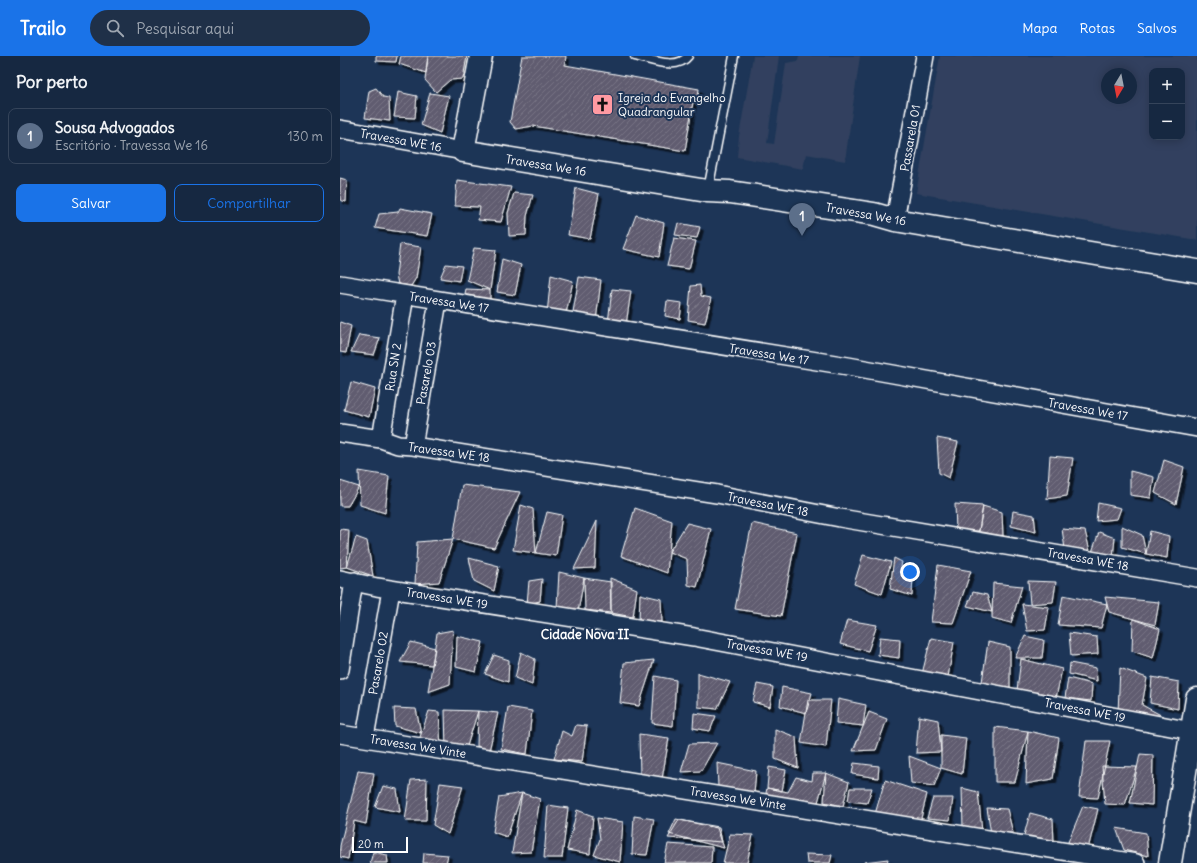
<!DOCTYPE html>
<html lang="pt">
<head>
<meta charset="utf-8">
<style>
  body { margin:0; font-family:Delius,sans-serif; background:#1f3048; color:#f1f3f6 }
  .controls { position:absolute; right:12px; top:12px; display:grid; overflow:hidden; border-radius:8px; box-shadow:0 2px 10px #0003 }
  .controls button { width:36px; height:36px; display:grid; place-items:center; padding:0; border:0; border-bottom:1px solid #35445a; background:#162841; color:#f1f3f6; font:20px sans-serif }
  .compass { position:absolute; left:761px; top:12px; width:36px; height:36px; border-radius:50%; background:#162841; box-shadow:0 2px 10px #0003; rotate:190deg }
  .scale { position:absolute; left:12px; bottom:10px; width:56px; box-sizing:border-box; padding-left:4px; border:2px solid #fff; border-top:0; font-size:11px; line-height:14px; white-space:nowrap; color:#fff; -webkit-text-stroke:3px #1d3557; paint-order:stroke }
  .you { position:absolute; left:570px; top:516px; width:14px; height:14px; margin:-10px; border:3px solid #fff; border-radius:50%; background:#1a73e8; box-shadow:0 0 0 6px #1a73e833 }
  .badge { display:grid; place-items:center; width:26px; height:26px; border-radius:50%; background:#1a73e8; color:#fff; font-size:13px; font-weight:700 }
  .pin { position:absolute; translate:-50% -33px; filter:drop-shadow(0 1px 2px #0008) }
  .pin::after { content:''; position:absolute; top:21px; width:14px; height:12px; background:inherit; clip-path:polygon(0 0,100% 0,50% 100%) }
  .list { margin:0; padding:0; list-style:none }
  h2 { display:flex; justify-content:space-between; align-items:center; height:52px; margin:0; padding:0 16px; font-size:17px }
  h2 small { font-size:13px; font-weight:400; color:#9ea6b1 }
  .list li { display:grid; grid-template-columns:26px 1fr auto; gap:12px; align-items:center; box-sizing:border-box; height:56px; margin:0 8px 8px; padding:0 8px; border:1px solid #35445a; border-radius:8px }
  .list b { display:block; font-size:15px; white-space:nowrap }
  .list p { margin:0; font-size:13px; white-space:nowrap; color:#9ea6b1 }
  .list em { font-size:13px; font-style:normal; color:#9ea6b1 }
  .actions { display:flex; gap:8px; padding:12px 16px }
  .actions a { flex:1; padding:9px 0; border:1px solid #1a73e8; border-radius:8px; text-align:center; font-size:14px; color:#1a73e8 }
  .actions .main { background:#1a73e8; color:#fff }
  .icon { flex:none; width:22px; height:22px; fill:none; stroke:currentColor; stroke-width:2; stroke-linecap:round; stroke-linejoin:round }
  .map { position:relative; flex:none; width:857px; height:807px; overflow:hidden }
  header { display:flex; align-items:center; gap:24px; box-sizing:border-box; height:56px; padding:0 20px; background:#1a73e8; color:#fff }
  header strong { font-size:19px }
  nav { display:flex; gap:22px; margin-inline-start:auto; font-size:14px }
  .search { width:280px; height:36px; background:#1f3048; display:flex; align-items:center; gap:10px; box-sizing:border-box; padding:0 14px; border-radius:22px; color:#9ea6b1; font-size:15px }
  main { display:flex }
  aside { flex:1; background:#162841 }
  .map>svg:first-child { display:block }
  .built { fill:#31415e; fill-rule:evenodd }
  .building { fill:url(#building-hatch); stroke:#fff; filter:url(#shadow) }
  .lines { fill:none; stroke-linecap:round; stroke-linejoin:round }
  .service-casing { stroke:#fff; stroke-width:11 }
  .minor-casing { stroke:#fff; stroke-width:20 }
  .secondary-casing { stroke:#fff; stroke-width:25 }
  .service { stroke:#1d3557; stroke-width:8 }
  .minor { stroke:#1d3557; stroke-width:17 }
  .secondary { stroke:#1d3557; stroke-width:22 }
  .labels { text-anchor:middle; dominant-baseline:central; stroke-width:4; stroke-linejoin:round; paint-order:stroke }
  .poi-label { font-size:12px; fill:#fff; stroke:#1d3557; text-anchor:start }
  .street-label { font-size:12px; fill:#fff; stroke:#1d3557 }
  .neighbourhood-label { font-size:13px; font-weight:bold; fill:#fff; stroke:#1d3557 }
</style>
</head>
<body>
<header>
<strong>Trailo</strong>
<div class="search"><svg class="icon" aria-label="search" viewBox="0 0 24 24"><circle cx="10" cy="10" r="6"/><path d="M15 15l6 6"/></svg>Pesquisar aqui</div>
<nav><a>Mapa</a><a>Rotas</a><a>Salvos</a></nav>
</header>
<main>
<aside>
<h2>Por perto<small></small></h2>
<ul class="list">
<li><span class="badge" style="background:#5c6f8a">1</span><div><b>Sousa Advogados</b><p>Escritório · Travessa We 16</p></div><em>130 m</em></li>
</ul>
<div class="actions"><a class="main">Salvar</a><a>Compartilhar</a></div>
</aside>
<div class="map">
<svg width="857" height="807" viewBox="0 0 857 807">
  <defs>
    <pattern id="building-hatch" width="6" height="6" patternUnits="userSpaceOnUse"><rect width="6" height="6" fill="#605c6f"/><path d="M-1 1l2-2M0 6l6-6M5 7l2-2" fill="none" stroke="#787485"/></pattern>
    <filter id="shadow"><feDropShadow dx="3.5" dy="3.5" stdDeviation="0" flood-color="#0009"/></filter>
  </defs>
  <rect width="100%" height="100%" fill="#1d3557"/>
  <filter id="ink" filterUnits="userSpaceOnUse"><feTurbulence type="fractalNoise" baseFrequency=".025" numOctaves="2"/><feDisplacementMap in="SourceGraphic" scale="8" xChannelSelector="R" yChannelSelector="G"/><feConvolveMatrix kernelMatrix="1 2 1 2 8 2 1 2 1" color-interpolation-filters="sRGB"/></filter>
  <g filter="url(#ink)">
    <path class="built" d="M413,0H439L427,87L434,88L446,7L458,5L459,0H520L505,105L466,98L463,113L397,101L399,80Z
      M600,0H857V184L576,137ZM812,15H842V81H812ZM767,18H791V42H767Z"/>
    <path class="building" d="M36,0H57L56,6L36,5Z
      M61,0H88L86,17L59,8Z
      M88,0H127L123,23L110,24L96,36L85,24Z
      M226,0L225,9L359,33L357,47L353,46L345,95L193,70L176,73L170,66L182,0Z
      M36,32L43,41L49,42L50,65L25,62L29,35Z
      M58,36L77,40L75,62L54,61Z
      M90,37L109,40L100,77L81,69Z
      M0,122L7,124L6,146L0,144Z
      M117,124L171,131L161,166L138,164L140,151L115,150Z
      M236,132L259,138L250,183L228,179Z
      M174,137L193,139L187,160L186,179L169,180L168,157Z
      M60,152L92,158L87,180L35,172L39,158L58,156Z
      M296,159L324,167L319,201L283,193Z
      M338,167L360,171L357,182L335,179Z
      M334,182L356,185L349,213L327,210Z
      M60,188L81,191L76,222L71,230L58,228L56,219Z
      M134,192L156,194L150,234L127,224Z
      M162,203L181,209L175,239L157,236Z
      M106,208L122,210L119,225L100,222Z
      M211,219L233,225L225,262L207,258Z
      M239,221L261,224L256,265L232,262Z
      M360,229L361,240L371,242L365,267L348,264L351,230Z
      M126,233L150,234V246L124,242Z
      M272,233L291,235L286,269L268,267Z
      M327,245L342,247L340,263L325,260Z
      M0,266L11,270L6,297L0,296Z
      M19,279L40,282L34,299L11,296Z
      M11,326L35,333L29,361L4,354Z
      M597,382L618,386L609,422L599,417Z
      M710,400L733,402L727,440L707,443Z
      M824,404L844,411L836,448L815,437Z
      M19,415L49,420L45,457L20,449Z
      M790,415L814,421L811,442L790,439Z
      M0,425L19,431L8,450H0Z
      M122,429L180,436L154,492L113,483Z
      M758,447L781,452L777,463L756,465Z
      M615,448L643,450L639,475H616Z
      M181,449L193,453L196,497L173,494Z
      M643,450L662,456L663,480H638Z
      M295,452L332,465L327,517L281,500Z
      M673,455L694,459L696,476L671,470Z
      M207,456L222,459L216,500L196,497Z
      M257,465L255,512L234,513Z
      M347,467L371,473L357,531L348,529L347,503L329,496Z
      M412,467L457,477L441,560L395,553Z
      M782,470L802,479L806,498L782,491Z
      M0,473L9,474L7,511L0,512Z
      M722,473L745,475L751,499L725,493Z
      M810,475L829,480L827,502L806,498Z
      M759,476L775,482L773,501L751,499Z
      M16,481L27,485L33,520L7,511Z
      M113,483L99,526L75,528L77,486Z
      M523,499L551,506L542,538L514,528Z
      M129,502L159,510L154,535L134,525Z
      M554,502L562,506L560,516L573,518L572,540L550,533Z
      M598,509L631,515L613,567L591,566Z
      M219,516L244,522L238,556L217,552Z
      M244,522L271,526V557L245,554Z
      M270,522L297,533L293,561L271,557Z
      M202,523L200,545L187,548L189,525Z
      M688,525L716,526L713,546L690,548Z
      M653,527L682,530L671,567L652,562Z
      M633,536L647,539L652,556L627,550Z
      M300,538L321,543L322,566L299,567Z
      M723,539L767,548L761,572L718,569Z
      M765,541L819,546L815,569L769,556Z
      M682,548L709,551L705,574L687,575Z
      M793,563L820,573L813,602L792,595Z
      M507,564L537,569L528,595L500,588Z
      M113,574L110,628L88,636L97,577Z
      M729,577L757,581L758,598L731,600Z
      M117,580L143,586L136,616L116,611Z
      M685,580L704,584L702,602H675Z
      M540,581L560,583L559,602L538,599Z
      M591,582L614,586L608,621L581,622Z
      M71,586L95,592L92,609L60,606Z
      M648,586L670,591V633L642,626Z
      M181,596L195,603L192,629L175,622Z
      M154,599L169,604L168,626L145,618Z
      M681,603L722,613L716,642L677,634Z
      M314,604L299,650L280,647L284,607Z
      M730,607L756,612L757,625L729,618Z
      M780,612L807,622L802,649L832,665L778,656Z
      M358,617L390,626L377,653L358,651Z
      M315,620L336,624L333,670L312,667Z
      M812,621L839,626L838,653L810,647Z
      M728,622L752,628L751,645L725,642Z
      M417,628L433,631L430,651L413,646Z
      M442,631L472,637L466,657L440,650Z
      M498,643L526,649L523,670L496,667Z
      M468,644H491L486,691L461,687Z
      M168,651L192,655L187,698L161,693Z
      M54,652L76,653L81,677L55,670Z
      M105,654L138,655L127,690L106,694Z
      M89,655L99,656L101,693L79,684Z
      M138,655L158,657L149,695L137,690Z
      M529,656L547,663L536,694L513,695Z
      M354,657L376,660L370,675L353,672Z
      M579,660L598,664L601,696L576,697Z
      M236,669L247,670L242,706L214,703L222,675L232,680Z
      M655,671L688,675L675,726H655Z
      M435,673L456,681L458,712L435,703Z
      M688,675L719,682L713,723L686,728Z
      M299,678L329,682L322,723L300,719Z
      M601,679L626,682L622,718L601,712Z
      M746,685H770L758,742L739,741Z
      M377,687L361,715L341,716L349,688Z
      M800,698L813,699L812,749L790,747Z
      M569,700L601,712L594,730L571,727Z
      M377,707L416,715L414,738L378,731Z
      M514,707L539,710L538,722L512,718Z
      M762,710L797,711L785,749L765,748Z
      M429,711L446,714L442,735L427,732Z
      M18,715L34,717L26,768L14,765L8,803L0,801V790Z
      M473,717H486L477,750L424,747L427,732L448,736L456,721L472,725Z
      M486,717L509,726L503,750L484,746Z
      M87,723L86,765H65L71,724Z
      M545,724L587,738L580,766L535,758Z
      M100,727L123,730L108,778L93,769Z
      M43,730L57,733L60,756L35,751Z
      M510,732H532L527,747L508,745Z
      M622,732L638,736L642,775L623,772Z
      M182,737L200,743L191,796L172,797Z
      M182,737L167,781L153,776L159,741Z
      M593,742H613L610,764L587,762Z
      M208,749L228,752L222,802H204Z
      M743,750L758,753L748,793L728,786Z
      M647,752L667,753L673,777L651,778Z
      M237,754L253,760L250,798L227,794Z
      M690,757L713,763L714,787L683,783Z
      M294,760L314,763L307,799L292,798Z
      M257,762L283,766L280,806L254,799L260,783Z
      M336,763L377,772L384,792L329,778Z
      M339,764L379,771L382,786L328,782Z
      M776,772L806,777L808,800L784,794Z
      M390,778L413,779L407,807H383Z
      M328,788L372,791L371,807H324Z
      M33,796L47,799L48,807H30Z
      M84,797L108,799L106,807H83Z
      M466,798L492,799L490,807H467Z
      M548,803L547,807H524V806Z"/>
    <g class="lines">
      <defs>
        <path id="service" d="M295,0C310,3 337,15 348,0
          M368,134L394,0"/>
        <path id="minor" d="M0,73L123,95
          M555,164L585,0
          M0,228L508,310L857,372
          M0,377L41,383L58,389L73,390L377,438L500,462L857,522
          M41,383L65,239
          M73,390L98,245
          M0,523L37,531L354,581L852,675
          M0,614L14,525
          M0,678L796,807
          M25,681L51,534"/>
        <path id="secondary" d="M141,0L123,95L367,135L390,136L534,158L555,164L857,215
          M830,807L857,643"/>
      </defs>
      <use href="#service" class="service-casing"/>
      <use href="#minor" class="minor-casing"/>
      <use href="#secondary" class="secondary-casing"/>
      <use href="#service" class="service"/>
      <use href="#minor" class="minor"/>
      <use href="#secondary" class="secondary"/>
    </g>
  </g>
  <defs>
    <symbol id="church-square" viewBox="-11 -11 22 22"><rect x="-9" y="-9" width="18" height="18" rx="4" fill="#ff9aa2" stroke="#1d3557"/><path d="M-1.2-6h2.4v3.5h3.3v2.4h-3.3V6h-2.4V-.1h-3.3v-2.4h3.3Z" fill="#111"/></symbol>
  </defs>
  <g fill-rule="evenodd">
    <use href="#church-square" x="250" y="36" width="25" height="25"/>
  </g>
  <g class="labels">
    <g class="poi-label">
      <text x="278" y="41">Igreja do Evangelho<tspan x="278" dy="14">Quadrangular</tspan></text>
    </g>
    <g class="street-label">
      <text transform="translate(570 82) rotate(-80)">Passarela 01</text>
      <text transform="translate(61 84) rotate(10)">Travessa WE 16</text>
      <text transform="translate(206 109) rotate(9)">Travessa We 16</text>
      <text transform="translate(526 158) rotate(10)">Travessa We 16</text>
      <text transform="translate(109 246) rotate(9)">Travessa We 17</text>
      <text transform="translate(429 298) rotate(9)">Travessa We 17</text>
      <text transform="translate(53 311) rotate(-81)">Rua SN 2</text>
      <text transform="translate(86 317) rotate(-80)">Pasarelo 03</text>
      <text transform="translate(748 353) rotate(10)">Travessa We 17</text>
      <text transform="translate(109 396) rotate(8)">Travessa WE 18</text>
      <text transform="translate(428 448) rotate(11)">Travessa WE 18</text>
      <text transform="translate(748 503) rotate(10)">Travessa WE 18</text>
      <text transform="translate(107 542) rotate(9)">Travessa WE 19</text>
      <text transform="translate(427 594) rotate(10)">Travessa WE 19</text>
      <text transform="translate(38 607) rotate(-80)">Pasarelo 02</text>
      <text transform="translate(745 654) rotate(11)">Travessa WE 19</text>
      <text transform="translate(78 690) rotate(9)">Travessa We Vinte</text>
      <text transform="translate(398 742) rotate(9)">Travessa We Vinte</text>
    </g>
    <g class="neighbourhood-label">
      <text x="245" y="578">Cidade Nova II</text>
    </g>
  </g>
</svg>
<div class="controls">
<button>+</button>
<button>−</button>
</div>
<svg class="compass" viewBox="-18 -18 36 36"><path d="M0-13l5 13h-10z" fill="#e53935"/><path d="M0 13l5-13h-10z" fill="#9ea6b1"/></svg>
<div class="scale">20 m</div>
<div class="you"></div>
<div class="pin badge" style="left:462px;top:180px;background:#5c6f8a">1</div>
</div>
</main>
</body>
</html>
